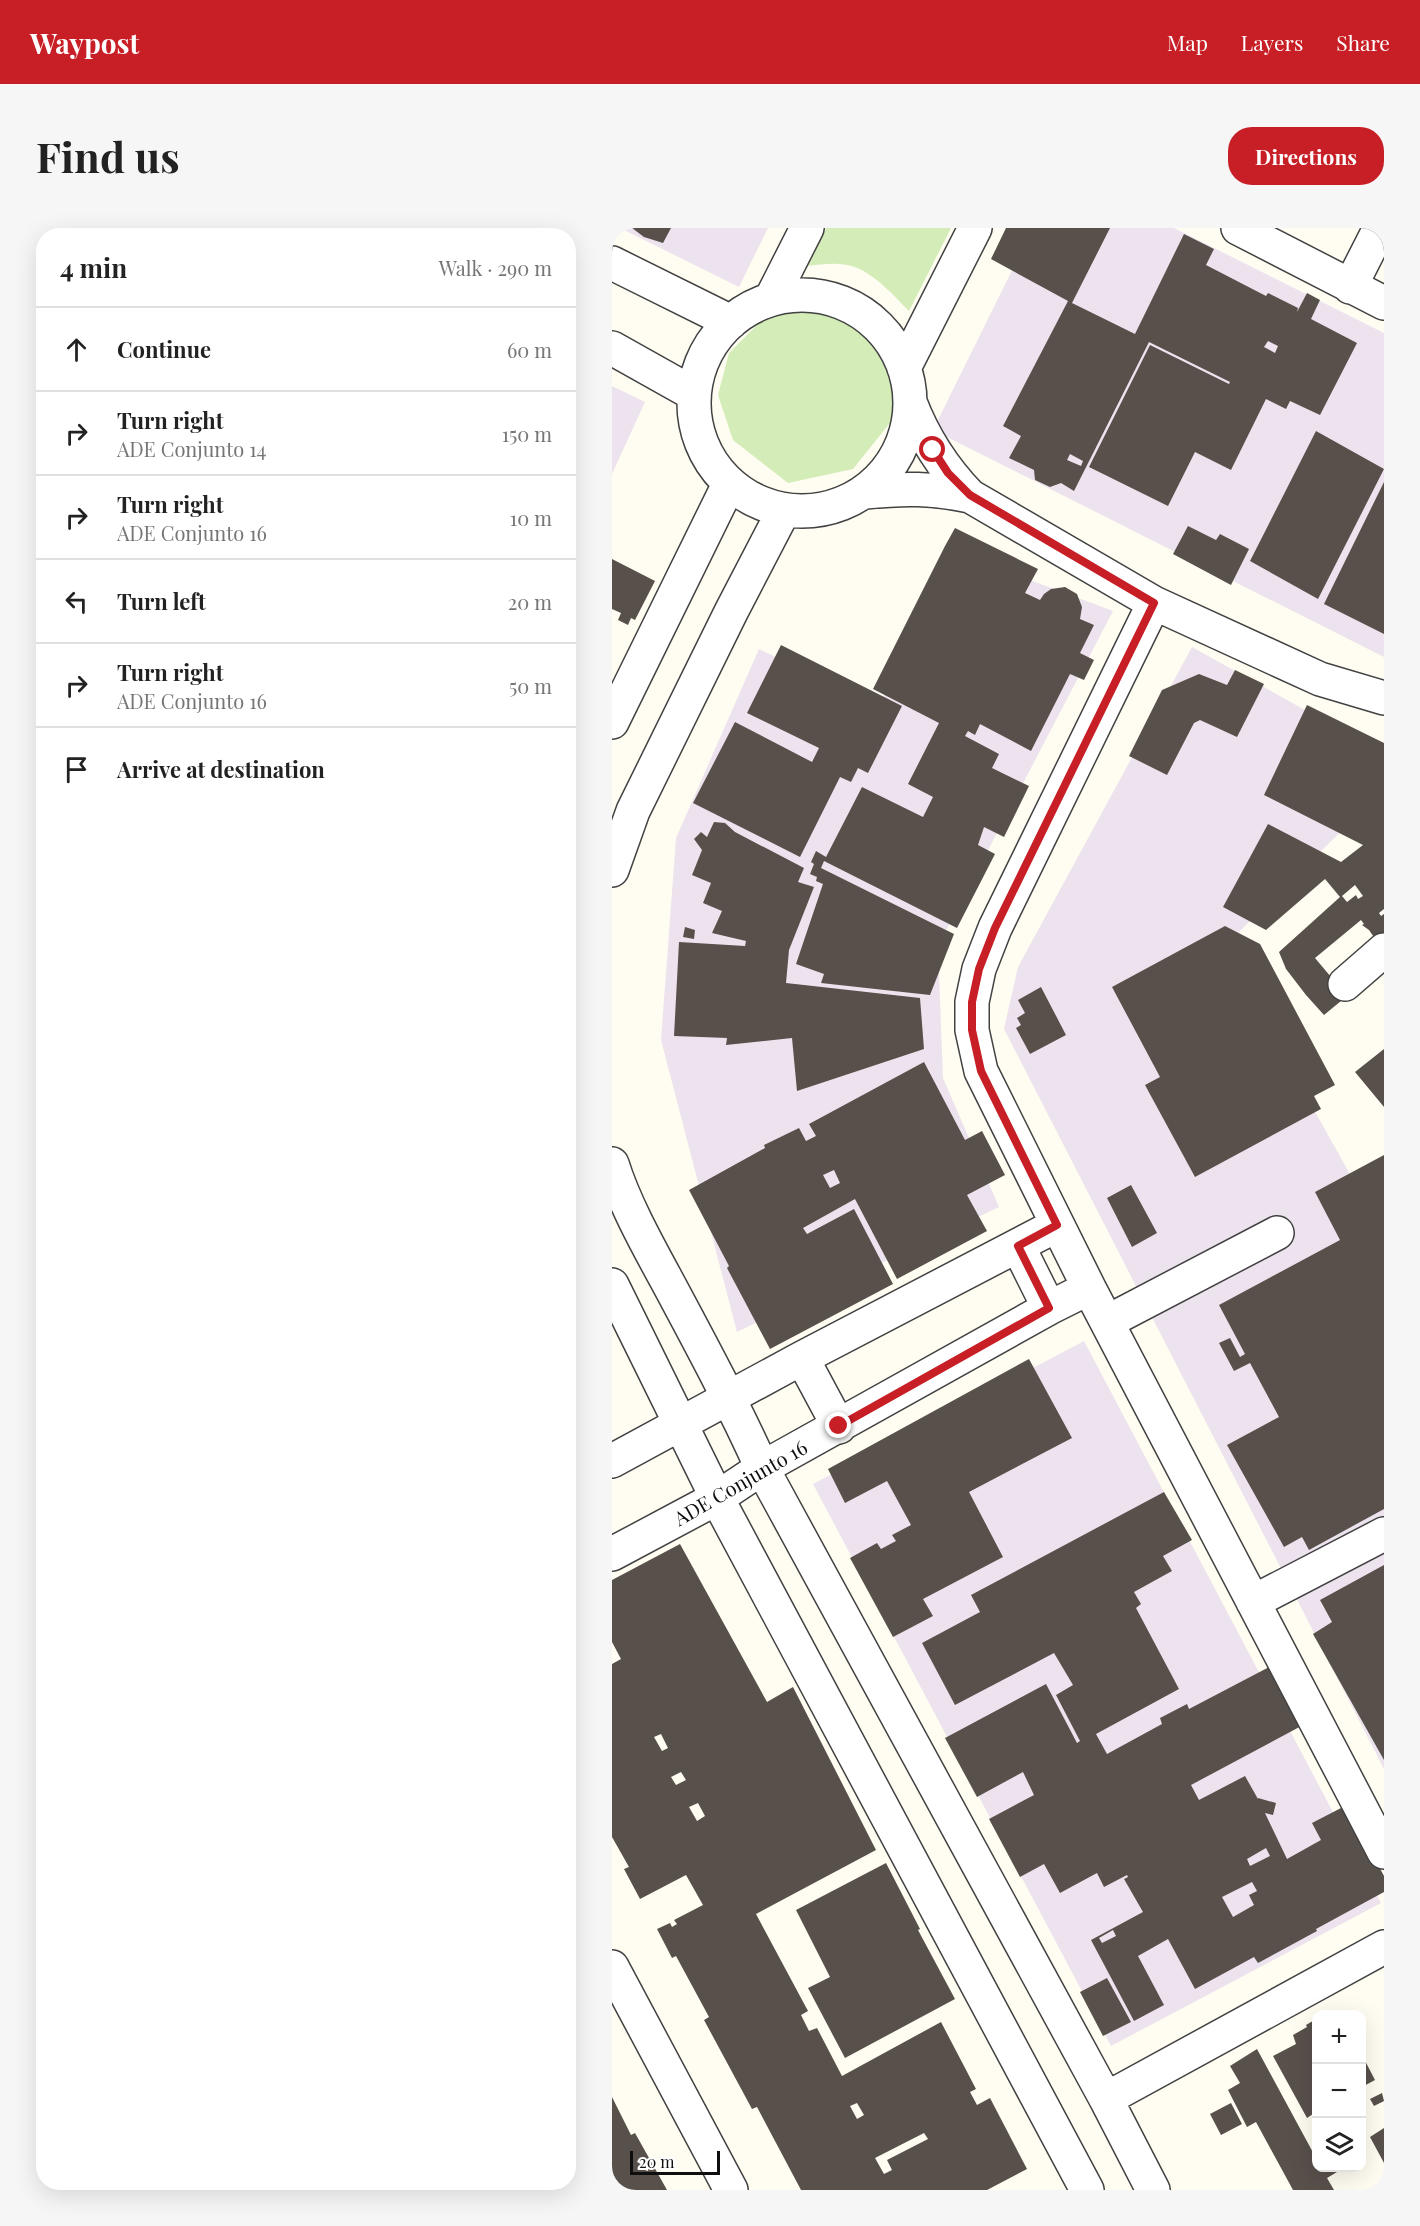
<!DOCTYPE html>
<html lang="en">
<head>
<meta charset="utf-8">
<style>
  body { margin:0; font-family:"Playfair Display",serif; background:#f6f6f6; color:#222 }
  .controls { position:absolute; right:18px; bottom:18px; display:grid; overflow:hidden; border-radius:12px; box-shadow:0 6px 24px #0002 }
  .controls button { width:54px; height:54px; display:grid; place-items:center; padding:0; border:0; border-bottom:2px solid #e0e0e0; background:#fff; color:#222; font:30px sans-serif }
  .scale { position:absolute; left:18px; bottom:15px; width:90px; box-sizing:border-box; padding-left:6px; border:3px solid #0f0f0f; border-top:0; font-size:16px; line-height:21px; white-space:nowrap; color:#0f0f0f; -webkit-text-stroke:4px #fff; paint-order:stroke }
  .stop { position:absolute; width:18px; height:18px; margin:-14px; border:4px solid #c81e26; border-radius:50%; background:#fff }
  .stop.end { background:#c81e26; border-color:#fff; box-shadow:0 2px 6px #0008 }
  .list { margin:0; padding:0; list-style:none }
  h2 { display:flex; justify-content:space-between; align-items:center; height:78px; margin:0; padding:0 24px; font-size:26px }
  h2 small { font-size:20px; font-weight:400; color:#767676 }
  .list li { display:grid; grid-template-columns:39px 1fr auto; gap:18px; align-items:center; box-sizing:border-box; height:84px; padding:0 24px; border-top:2px solid #e0e0e0 }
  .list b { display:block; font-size:22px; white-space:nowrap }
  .list p { margin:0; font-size:20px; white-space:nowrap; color:#767676 }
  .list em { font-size:20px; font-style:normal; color:#767676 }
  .icon { flex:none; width:33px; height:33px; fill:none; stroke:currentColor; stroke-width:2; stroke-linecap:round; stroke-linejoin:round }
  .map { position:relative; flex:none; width:772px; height:1962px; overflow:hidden; border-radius:24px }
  header { display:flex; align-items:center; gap:36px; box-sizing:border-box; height:84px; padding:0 30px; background:#c81e26; color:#fff }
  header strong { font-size:28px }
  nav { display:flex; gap:33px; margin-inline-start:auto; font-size:21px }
  .intro { display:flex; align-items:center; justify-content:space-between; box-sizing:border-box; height:144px; padding:0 36px }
  h1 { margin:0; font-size:42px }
  .button { padding:15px 27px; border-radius:24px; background:#c81e26; color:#fff; font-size:21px; font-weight:700 }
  main { display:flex; gap:36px; padding:0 36px }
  aside { flex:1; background:#fff; border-radius:24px; box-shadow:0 6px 24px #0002 }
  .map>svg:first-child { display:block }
  .industrial { fill:#ede3ee }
  .green { fill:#d3ecb8 }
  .building { fill:#58504b; fill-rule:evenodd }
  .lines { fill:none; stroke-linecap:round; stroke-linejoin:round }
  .minor-casing { stroke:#424242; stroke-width:36 }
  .minor { stroke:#fff; stroke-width:33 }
  .route { stroke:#c81e26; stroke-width:8 }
  .labels { text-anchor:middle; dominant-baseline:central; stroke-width:6; stroke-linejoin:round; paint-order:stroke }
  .street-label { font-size:20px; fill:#0f0f0f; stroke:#fff }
</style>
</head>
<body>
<header>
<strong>Waypost</strong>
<nav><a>Map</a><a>Layers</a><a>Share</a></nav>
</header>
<div class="intro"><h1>Find us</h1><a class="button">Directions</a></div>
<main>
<aside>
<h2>4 min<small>Walk · 290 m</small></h2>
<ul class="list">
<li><svg class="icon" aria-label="ahead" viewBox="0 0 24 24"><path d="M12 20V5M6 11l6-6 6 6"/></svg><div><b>Continue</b></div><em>60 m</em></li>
<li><svg class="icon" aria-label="right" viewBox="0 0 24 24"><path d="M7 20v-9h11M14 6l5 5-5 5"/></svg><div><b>Turn right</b><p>ADE Conjunto 14</p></div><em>150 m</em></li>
<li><svg class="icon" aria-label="right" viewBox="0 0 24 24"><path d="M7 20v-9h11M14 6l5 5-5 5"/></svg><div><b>Turn right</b><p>ADE Conjunto 16</p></div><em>10 m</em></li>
<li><svg class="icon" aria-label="left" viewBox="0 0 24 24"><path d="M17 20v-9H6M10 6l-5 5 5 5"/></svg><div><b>Turn left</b></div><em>20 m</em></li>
<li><svg class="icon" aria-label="right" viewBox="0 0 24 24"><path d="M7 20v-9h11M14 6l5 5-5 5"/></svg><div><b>Turn right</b><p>ADE Conjunto 16</p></div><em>50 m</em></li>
<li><svg class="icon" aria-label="arrive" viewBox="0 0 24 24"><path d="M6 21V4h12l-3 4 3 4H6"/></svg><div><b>Arrive at destination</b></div></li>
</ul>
</aside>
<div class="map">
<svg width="772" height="1962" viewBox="0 0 772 1962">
  <rect width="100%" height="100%" fill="#fffcf1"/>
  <path class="industrial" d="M8,0H156L127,59Z
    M421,0H562L772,105V429L321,202Z
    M0,158L33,174L0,246Z
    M340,323L501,383L326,718L331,850L387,979L125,1104L49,812L64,610L147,421L267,479Z
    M580,419L772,526V561L615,716L626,746L772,1007V1541L392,801L406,739Z
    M472,1113L769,1675L499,1818L201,1256Z"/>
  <path class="green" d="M214,0H339L297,83C282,68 264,47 243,39C229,34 210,36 196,38Z
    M206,82C239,97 265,107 279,143C284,156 281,177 281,191L241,241L176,255L121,212L106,167L117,125L156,86Z"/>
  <path class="building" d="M20,0H59L51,15L32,9Z
    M394,0H498L460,75L523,106L572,6L602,21L594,37L654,68L656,65L686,80L685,84L695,65L708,72L699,91L745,115L708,187L678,173L674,181L654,171L619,242L583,224L556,278L477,239L538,117L617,156L618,154L537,114L462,263L449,255L438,259L423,252L422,242L397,230L409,208L391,198L456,73L379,31ZM656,113L666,118L663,125L652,119ZM458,226L471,233L469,238L455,232Z
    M704,203L772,241L706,371L638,333Z
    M772,254V406L712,376Z
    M576,298L604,312L608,306L637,321L619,357L561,326Z
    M343,300L426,341L413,365L428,372L432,366L439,361L453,359L465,366L470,379L468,391L482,397L468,425L482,432L472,452L458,446L419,523L368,496L363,507L356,503L353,508L387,526L380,540L417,558L392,609L372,599L366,617L383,626L345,700L212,633L209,640L342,706L318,767L209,755L212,746L184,736L211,656L204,653L205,649L198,646L202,636L199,634L204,623L214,629L250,559L311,589L321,569L296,556L327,495L261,461L333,318Z
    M0,331L43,353L23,392L19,390L16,397L6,392L9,385L0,381Z
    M169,417L290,478L256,545L246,540L239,554L228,549L188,629L81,575L123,494L200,534L207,520L135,485Z
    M623,442L652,456L625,509L588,492L582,495L555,547L517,528L550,462L587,446L615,457Z
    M695,477L772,515V681L767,685L769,688L772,686V711L766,715L757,702L750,697L752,696L749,692L703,730L735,768L712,787L694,767L674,741L667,724L728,669L713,651L654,702L611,679L656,596L729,634L751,617L652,567ZM743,657L751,668L746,671L744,667L735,674L730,668Z
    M102,594L113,595L123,604L192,640L186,654L202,659L177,722L174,755L308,770L312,821L185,863L180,810L114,817L115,810L62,808L67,714L133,718L134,713L100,705L110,683L91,675L99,655L80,647L90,622L82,611L89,604L95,609Z
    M613,698L648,716L723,857L702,868L709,881L583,949L533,857L548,849L500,759Z
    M73,699L83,702L82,711L71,709Z
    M429,759L454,807L418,826L404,800L409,797L405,790L413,785L406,772Z
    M772,821V879L743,844Z
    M312,834L353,912L370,903L393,947L355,967L375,1003L285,1051L243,971L191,1000L195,1006L242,981L281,1056L158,1121L115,1040L117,1038L77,962L153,920L152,917L187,900L194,913L204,908L197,896ZM222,942L228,955L218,960L211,947Z
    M772,927V1281L697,1322L690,1309L672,1319L615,1217L667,1189L638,1135L622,1143L607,1115L618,1110L628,1129L633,1126L607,1077L728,1012L703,964Z
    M519,957L545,1005L520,1019L495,970Z
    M417,1131L460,1210L357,1264L391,1329L311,1371L321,1388L281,1409L238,1330L265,1315L269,1321L284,1313L280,1307L299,1297L275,1253L233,1275L216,1241Z
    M552,1264L580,1312L551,1328L560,1343L522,1364L529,1376L524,1380L567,1461L484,1506L495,1526L550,1496L548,1490L575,1476L577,1481L661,1437L693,1496L579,1557L587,1572L633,1548L646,1571V1570L664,1575L661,1587L653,1585L675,1631L709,1612L700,1595L731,1579L740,1595L739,1597L743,1594L772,1648V1664L704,1701L705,1703L646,1735L642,1729L583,1761L556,1711L526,1728L552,1777L522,1793L479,1712L531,1684L512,1651L516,1649L515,1647L492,1659L485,1645L448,1665L432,1636L408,1649L377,1591L422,1567L411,1544L365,1569L333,1510L434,1456L465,1515L468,1513L444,1467L461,1457L442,1425L343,1477L310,1415L368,1384L359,1367ZM654,1620L658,1628L638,1638L635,1631ZM640,1654L645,1663L637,1667L642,1677L621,1689L610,1669ZM501,1702L504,1708L490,1715L487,1710Z
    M68,1316L155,1474L181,1459L264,1622L144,1686L196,1783L189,1787L197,1803L205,1800L230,1848L329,1794L364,1861L358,1864L365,1877L378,1870L415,1941L375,1962H189L145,1879L140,1881L92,1792L97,1789L64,1728L60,1730L45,1701L58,1695L60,1699L65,1696L62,1692L91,1677L74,1647L28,1671L12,1641L17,1639L0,1609V1436L9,1431L0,1414V1352ZM49,1506L56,1520L50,1523L42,1509ZM69,1544L74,1552L64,1557L59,1549ZM86,1575L93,1588L85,1593L77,1579ZM245,1875L252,1887L245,1891L238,1878ZM312,1905L316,1911L275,1932L280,1942L272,1946L263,1930Z
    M772,1337V1532L701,1406L720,1394L708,1372Z
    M274,1635L308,1701L306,1702L343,1771L233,1830L196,1760L218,1749L184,1682Z
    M495,1750L519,1794L491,1808L468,1764Z
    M704,1791V1884L695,1890L661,1828L684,1816L681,1807L695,1799L694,1797Z
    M645,1821L704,1930V1940H729L730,1941L715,1950L722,1962H681L644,1894L635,1899L616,1862L628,1855L618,1838Z
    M750,1827L763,1852L750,1859Z
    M770,1865L772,1873L762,1878L758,1871Z
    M0,1869L19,1907L23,1905L55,1962H0Z
    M619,1875L630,1896L609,1907L598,1886Z
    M772,1900V1935L758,1909Z"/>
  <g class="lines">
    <defs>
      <path id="minor" d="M626,0L772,75
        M0,35L119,94
        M738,59L768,0
        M82 175a108 108 0 1 1 216 0a108 108 0 1 1-216 0Z
        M159,71L195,0
        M0,120L82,166
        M292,140L363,0
        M298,174C312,211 331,240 358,268L542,375L708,451L772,470
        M253,264C294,260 318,260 358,268
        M542,375L383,700L367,741L360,774V802L369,843L477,1060L772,1624
        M0,494L117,256
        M0,642L21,583L119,384L172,282
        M733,756L772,722
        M0,936C13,978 40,1025 61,1064C92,1122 123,1180 150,1240L494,1871L541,1962
        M406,1018L437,1080
        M0,1057L105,1270L475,1962
        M495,1094L665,1005
        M190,1130L227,1199
        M0,1233L190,1130L445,997
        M0,1326L105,1270L150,1240L437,1080L477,1060
        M641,1374L772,1306
        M0,1739L119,1962
        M494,1871L772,1719"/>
    </defs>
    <use href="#minor" class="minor-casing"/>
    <use href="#minor" class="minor"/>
  </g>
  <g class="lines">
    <path class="route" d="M227,1198L437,1080L406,1018L445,997L369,843L360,802V774L367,741L383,700L542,375L358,267L336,245L321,222"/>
  </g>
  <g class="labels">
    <g class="street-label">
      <text transform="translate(128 1254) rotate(-30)">ADE Conjunto 16</text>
    </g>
  </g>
</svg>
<div class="controls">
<button>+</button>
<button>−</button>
<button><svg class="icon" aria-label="layers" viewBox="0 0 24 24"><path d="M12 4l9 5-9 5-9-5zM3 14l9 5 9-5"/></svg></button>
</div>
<div class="scale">20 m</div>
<div class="stop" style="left:321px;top:222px"></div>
<div class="stop end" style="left:227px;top:1198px"></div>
</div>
</main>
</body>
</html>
